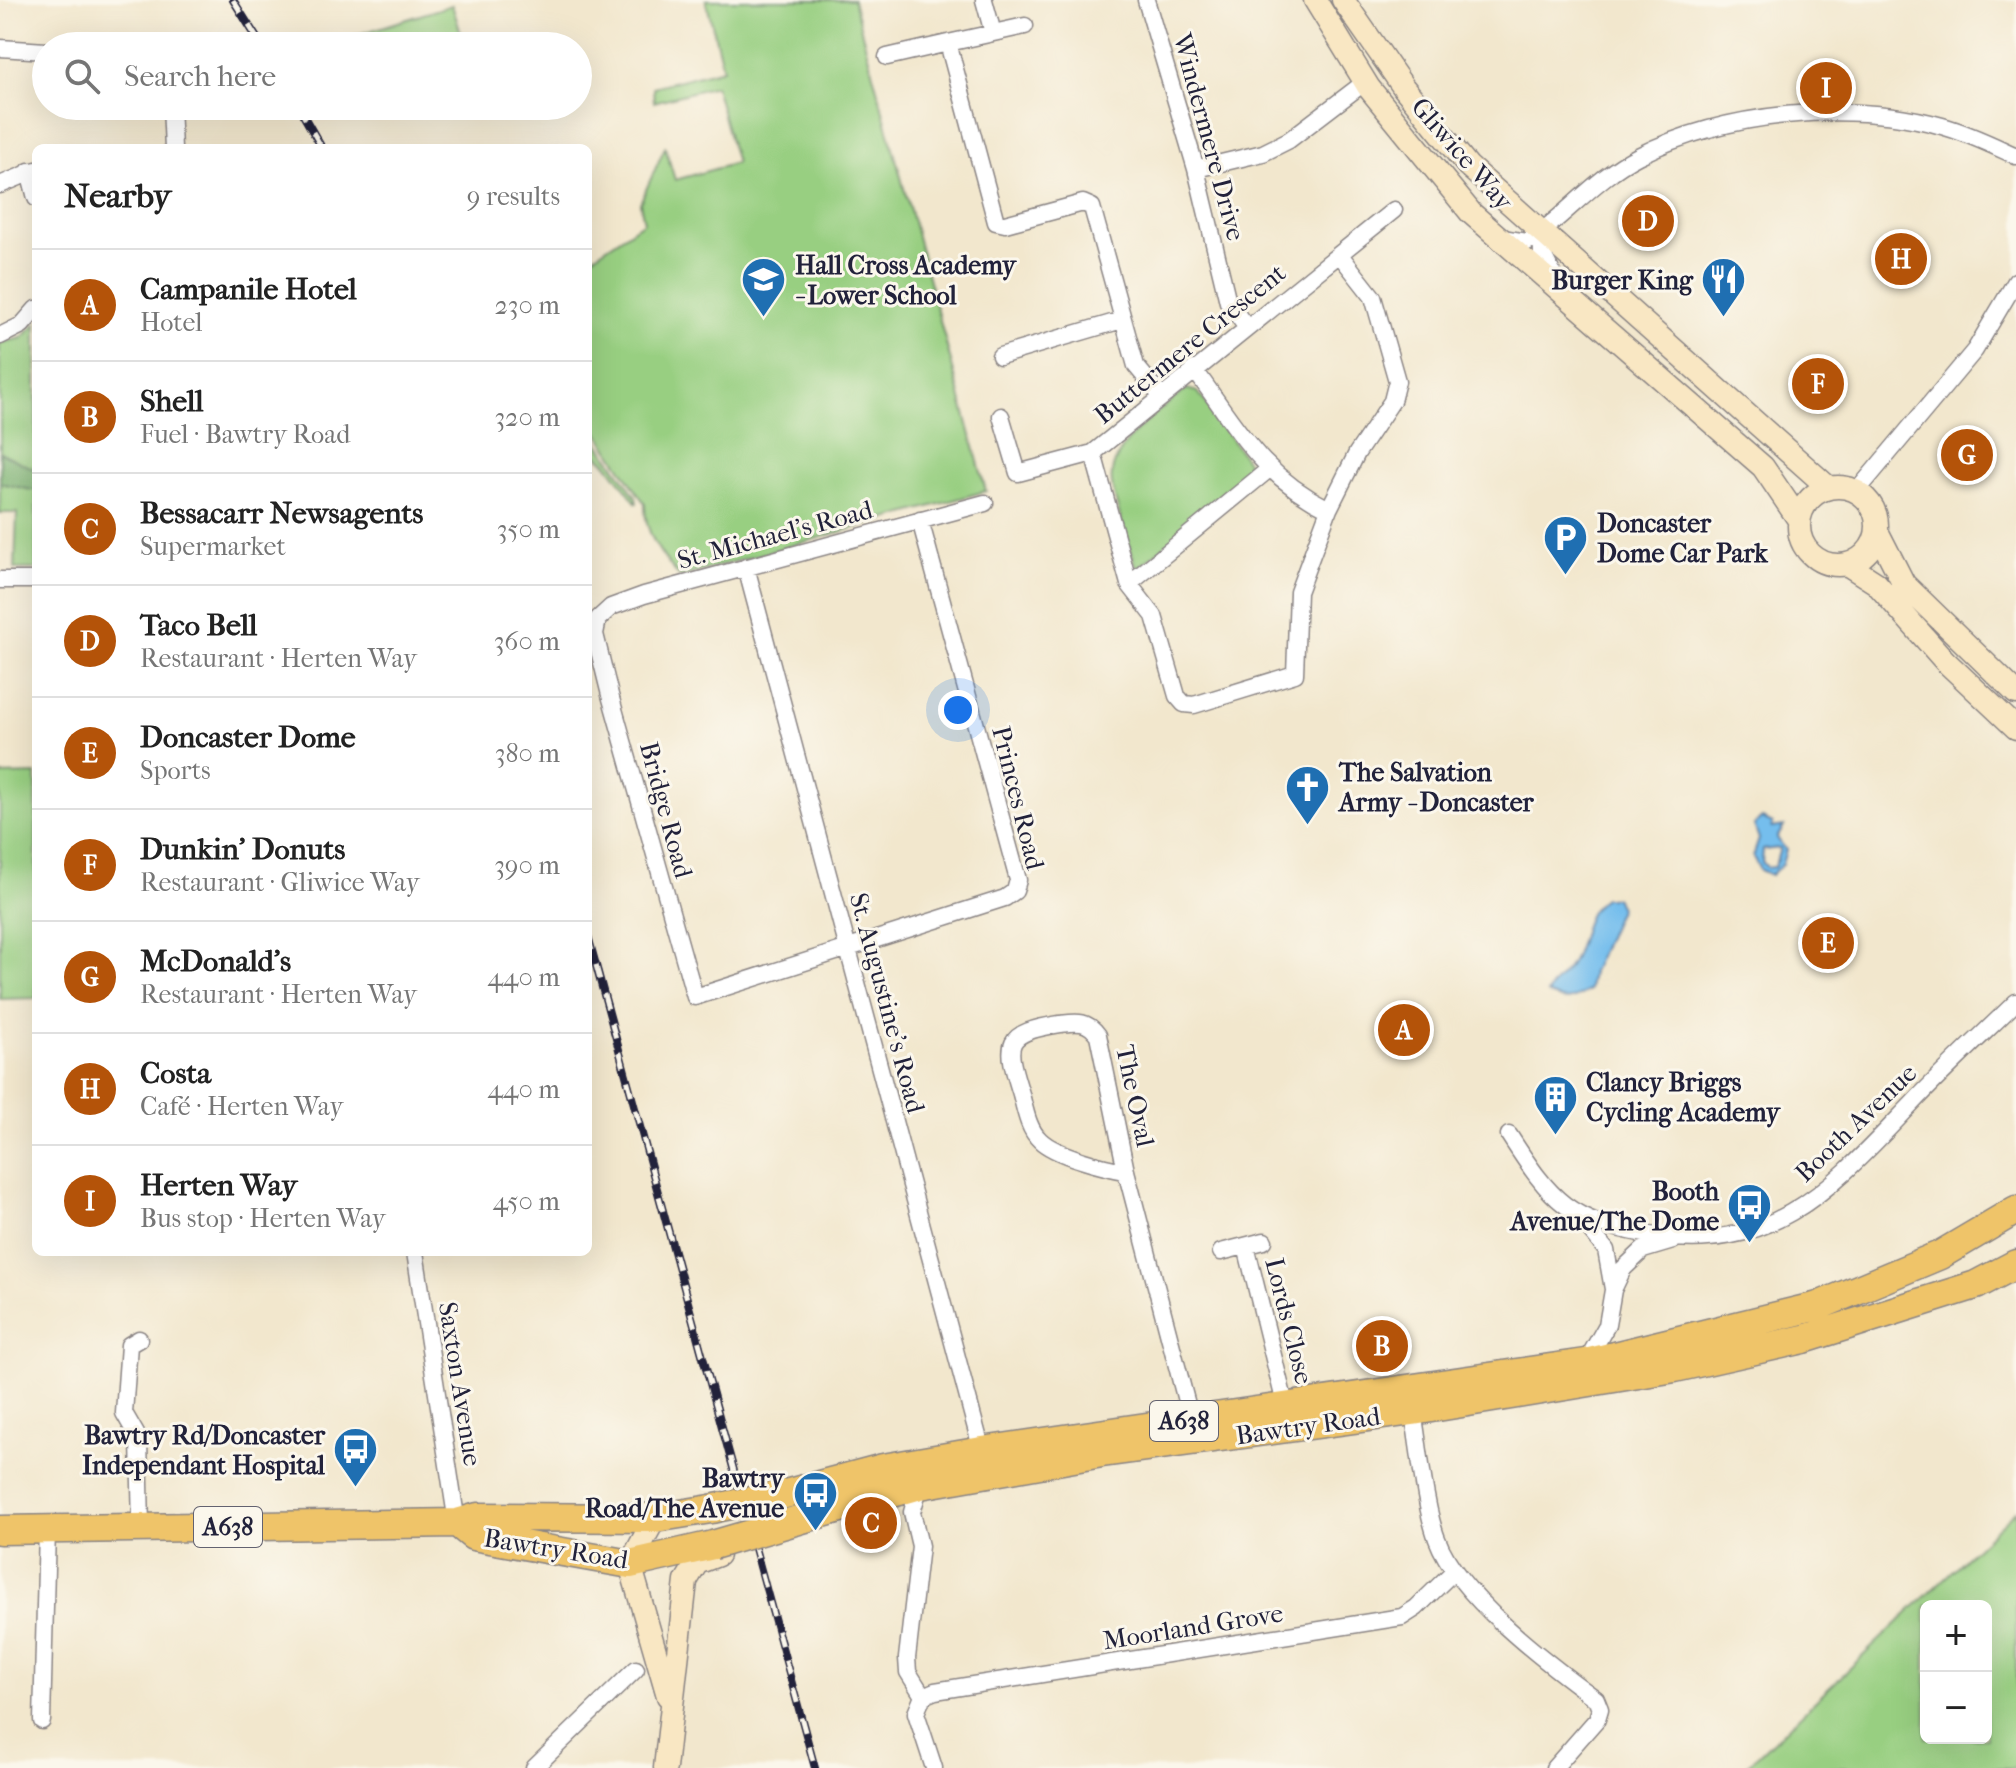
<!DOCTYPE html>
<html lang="en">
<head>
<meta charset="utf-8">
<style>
  body { margin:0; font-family:"IM FELL French Canon",serif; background:#f6f6f6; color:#222 }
  .controls { position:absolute; right:24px; bottom:24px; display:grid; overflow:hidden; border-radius:12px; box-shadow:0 8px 32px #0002 }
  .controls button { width:72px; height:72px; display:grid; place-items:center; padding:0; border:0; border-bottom:2px solid #e0e0e0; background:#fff; color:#222; font:40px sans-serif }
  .you { position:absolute; left:958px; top:710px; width:28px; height:28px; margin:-20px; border:6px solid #fff; border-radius:50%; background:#1a73e8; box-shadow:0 0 0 12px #1a73e833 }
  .badge { display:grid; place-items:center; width:52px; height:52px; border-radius:50%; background:#b45309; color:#fff; font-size:26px; font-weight:700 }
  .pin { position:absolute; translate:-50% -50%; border:4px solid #fff; box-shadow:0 2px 8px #0006 }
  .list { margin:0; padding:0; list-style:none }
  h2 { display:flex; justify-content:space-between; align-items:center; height:104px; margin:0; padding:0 32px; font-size:34px }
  h2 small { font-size:26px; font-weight:400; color:#767676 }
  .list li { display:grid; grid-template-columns:52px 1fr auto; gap:24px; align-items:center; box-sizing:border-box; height:112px; padding:0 32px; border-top:2px solid #e0e0e0 }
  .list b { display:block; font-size:30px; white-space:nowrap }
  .list p { margin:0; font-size:26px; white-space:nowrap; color:#767676 }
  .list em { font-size:26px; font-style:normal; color:#767676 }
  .icon { flex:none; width:44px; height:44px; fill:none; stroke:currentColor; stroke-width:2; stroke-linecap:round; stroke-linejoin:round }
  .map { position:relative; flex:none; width:2016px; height:1768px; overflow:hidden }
  .search { position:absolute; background:#fff; box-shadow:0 8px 32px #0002; left:32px; top:32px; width:560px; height:88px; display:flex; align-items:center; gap:20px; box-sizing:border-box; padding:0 28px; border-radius:44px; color:#767676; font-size:30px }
  .panel { position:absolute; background:#fff; box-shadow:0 8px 32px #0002; left:32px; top:144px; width:560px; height:1112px; border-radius:12px }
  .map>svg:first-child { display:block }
  .green { fill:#98cf81; stroke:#5d785e; stroke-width:2; fill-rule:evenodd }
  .forest { fill:#7ab26f; stroke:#4e6a55; stroke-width:2 }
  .water { fill:#74beed; stroke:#4b7094; stroke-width:2; fill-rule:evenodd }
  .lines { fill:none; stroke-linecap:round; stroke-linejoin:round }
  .street-casing { stroke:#8a8484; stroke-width:19 }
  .secondary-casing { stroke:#8a8484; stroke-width:25 }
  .highway-casing { stroke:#8a8484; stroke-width:31 }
  .street { stroke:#fff; stroke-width:16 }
  .secondary { stroke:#f9e7c3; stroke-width:22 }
  .highway { stroke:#efc469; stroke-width:28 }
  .rail-casing { stroke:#22223b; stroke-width:8 }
  .rail { stroke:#fbf7ec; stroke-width:5; stroke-dasharray:15; stroke-linecap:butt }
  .highway-bridge-casing { stroke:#8a8484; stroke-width:31; stroke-linecap:butt }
  .highway-bridge { stroke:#efc469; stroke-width:28 }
  .labels { text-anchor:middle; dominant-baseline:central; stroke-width:6; stroke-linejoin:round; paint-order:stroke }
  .shield { fill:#fbf7ec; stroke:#636270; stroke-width:2 }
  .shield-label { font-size:24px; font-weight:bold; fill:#22223b }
  .street-label { font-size:26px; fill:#22223b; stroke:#fbf7ec }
  .poi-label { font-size:26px; font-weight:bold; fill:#22223b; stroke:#fbf7ec; text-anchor:start }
</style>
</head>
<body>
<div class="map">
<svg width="2016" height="1768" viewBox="0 0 2016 1768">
  <rect width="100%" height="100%" fill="#fbf7ec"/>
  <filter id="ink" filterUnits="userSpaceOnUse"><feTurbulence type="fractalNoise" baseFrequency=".0125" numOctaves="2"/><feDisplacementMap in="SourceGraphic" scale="16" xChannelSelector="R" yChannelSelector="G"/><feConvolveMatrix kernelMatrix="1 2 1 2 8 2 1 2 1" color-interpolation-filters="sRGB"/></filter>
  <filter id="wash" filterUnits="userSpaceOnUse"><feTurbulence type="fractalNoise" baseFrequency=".006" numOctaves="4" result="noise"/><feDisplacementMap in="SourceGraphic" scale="32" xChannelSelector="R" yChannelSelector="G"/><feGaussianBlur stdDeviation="1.8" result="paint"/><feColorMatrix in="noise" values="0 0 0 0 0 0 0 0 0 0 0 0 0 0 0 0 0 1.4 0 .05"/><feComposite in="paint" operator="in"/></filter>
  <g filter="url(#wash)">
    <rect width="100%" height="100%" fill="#f2e7cd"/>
    <path class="green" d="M706,0H853L986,491L680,577C661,556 644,533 645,504L588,418V260L644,222L640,203L665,147L675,180L736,163L715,86L654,102L653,87L723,69Z
      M452,5L465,46H332L331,43Z
      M36,324V569H15L17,513H0V343L22,338Z
      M1187,389L1198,392L1253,470L1137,569C1129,542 1117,513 1112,484C1106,447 1162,408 1187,389Z
      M588,428L636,497L637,504L607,464L588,447Z
      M36,774V998L0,999V775Z
      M2016,1510V1768H1745ZM1926,1606H1986V1738H1926Z"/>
    <path class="forest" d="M0,452L36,470V491L0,483Z"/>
    <path class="water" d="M1762,818L1773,823L1772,828L1784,826L1777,838L1786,850L1782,864L1771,875L1760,870L1753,857L1759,839L1754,825ZM1780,848L1775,866L1767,867L1762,862L1763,850Z
      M1604,898H1615L1620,907L1592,972L1589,990C1572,1001 1565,1003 1547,994C1553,982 1563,976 1570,965C1584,943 1581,914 1604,898Z"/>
  </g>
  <g filter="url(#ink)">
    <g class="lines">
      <defs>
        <path id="street" d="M984,0L993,33
          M1146,0L1196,169L1228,302L1247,328
          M1025,26L948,43L996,222L1005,224L1083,203L1092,207L1136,366L1161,396
          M0,48L46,51
          M887,57L948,43
          M171,106L173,148
          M1196,169L1263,153L1289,140L1365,82
          M29,171L36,198
          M0,185L36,170
          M1541,233L1542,253L1558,284
          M1502,238L1527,242C1566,216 1595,178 1638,156C1725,112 1849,100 1942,126C1968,133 1992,145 2016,156
          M0,336L22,325L36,309
          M1000,356L1122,320
          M1194,369C1238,429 1261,476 1329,509
          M1001,416L1018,473L1093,453L1394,210
          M1093,453L1129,584L1154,616L1177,696L1184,704L1194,705L1295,674L1298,592L1329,509L1357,453L1392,401L1397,381L1373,297L1340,255
          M1857,491L1975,350L2016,281
          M920,520L1018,880L1015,891L1005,898L695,997L610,695L595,634L598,619L611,607L644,595L985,503
          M746,567L982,1451
          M0,580H36
          M1129,584L1268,470
          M1509,1135C1552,1202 1568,1221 1650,1235C1775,1256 1833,1186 1912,1104C1945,1069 1981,1036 2016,1002
          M1126,1171C1105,1168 1055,1155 1040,1140C1028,1129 1025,1109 1021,1094C1005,1043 1003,1033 1060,1024C1077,1022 1087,1020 1098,1035L1126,1171L1191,1420
          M1585,1224L1606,1250L1613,1289
          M1246,1246L1286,1408
          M415,1252L457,1523
          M1221,1252L1264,1241
          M139,1339L129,1345L124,1413L139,1439L141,1528
          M1586,1362L1607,1325L1613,1290L1623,1269L1643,1250L1673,1241
          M1413,1411C1419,1446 1425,1508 1437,1539C1458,1596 1547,1663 1596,1699L1600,1709L1597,1719L1554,1768
          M920,1485L912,1512L920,1546L907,1658L908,1672L923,1696
          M923,1696L935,1691L1402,1617L1416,1608L1454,1571
          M923,1696L916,1713L934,1768
          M42,1721L47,1529
          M534,1768L636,1669"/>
        <path id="secondary" d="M1315,0L1369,88L1471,213L1763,467L1799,520
          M1343,0L1404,88L1468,166L1829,488
          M1799 526a39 39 0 1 1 78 0a39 39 0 1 1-78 0Z
          M1877,531L1904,584L2016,693
          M1848,565L1876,583L1945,661L2016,728
          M655,1518L630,1564L668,1696
          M665,1768L686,1581L697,1563L718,1555"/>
        <path id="highway" d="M785,1494L883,1468L982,1451L1585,1363L1818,1306L1940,1255L2016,1210
          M795,1521L920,1485L1102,1453L1413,1411L1675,1368L1804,1339L1976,1285L2016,1264
          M457,1523L473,1536L630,1564L713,1545
          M0,1530L457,1523L478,1517L655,1518L711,1509"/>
      </defs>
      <use href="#street" class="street-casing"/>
      <use href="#secondary" class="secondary-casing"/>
      <use href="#highway" class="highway-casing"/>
      <use href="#street" class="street"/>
      <use href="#secondary" class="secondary"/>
      <use href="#highway" class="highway"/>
      <defs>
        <path id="rail" d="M233,0L262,46
          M298,106L322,148
          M588,936L815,1768"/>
      </defs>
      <use href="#rail" class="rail-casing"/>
      <use href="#rail" class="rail"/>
      <defs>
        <path id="highway-bridge" d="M711,1509L785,1494
          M713,1545L795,1521"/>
      </defs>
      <use href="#highway-bridge" class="highway-bridge-casing"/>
      <use href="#highway-bridge" class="highway-bridge"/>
    </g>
  </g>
  <defs>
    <symbol id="school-pin" viewBox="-11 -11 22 30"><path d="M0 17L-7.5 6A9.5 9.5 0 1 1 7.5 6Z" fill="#1f6fb2" stroke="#fbf7ec"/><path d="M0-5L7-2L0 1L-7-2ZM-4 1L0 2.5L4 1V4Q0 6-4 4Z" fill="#fff"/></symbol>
    <symbol id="restaurant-pin" viewBox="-11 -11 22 30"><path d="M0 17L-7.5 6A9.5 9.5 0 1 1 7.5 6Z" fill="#1f6fb2" stroke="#fbf7ec"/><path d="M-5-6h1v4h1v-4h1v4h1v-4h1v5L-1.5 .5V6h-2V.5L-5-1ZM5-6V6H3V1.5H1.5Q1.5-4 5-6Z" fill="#fff"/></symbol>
    <symbol id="parking-pin" viewBox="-11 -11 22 30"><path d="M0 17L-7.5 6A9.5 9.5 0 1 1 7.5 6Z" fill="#1f6fb2" stroke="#fbf7ec"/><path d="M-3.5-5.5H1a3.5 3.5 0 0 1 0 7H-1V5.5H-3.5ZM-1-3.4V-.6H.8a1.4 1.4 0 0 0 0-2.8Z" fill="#fff"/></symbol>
    <symbol id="church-pin" viewBox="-11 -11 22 30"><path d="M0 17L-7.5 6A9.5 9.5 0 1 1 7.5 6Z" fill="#1f6fb2" stroke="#fbf7ec"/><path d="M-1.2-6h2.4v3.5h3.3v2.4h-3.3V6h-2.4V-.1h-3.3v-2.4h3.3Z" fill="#fff"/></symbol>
    <symbol id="building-pin" viewBox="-11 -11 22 30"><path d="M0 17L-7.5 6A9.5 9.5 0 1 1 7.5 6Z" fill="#1f6fb2" stroke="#fbf7ec"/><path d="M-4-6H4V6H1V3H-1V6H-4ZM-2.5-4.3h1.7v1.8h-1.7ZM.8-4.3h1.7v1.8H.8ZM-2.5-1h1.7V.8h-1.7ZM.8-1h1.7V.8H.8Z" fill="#fff"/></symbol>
    <symbol id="bus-pin" viewBox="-11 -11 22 30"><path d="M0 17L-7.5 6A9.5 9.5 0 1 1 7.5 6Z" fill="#1f6fb2" stroke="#fbf7ec"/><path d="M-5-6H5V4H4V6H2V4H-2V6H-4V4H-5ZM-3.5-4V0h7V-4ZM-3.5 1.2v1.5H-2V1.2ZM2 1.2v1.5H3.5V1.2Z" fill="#fff"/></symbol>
  </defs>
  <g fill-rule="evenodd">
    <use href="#school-pin" x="738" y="254" width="51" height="69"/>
    <use href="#restaurant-pin" x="1698" y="254" width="51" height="69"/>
    <use href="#parking-pin" x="1540" y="512" width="51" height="69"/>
    <use href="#church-pin" x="1282" y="762" width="51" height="69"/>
    <use href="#building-pin" x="1530" y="1072" width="51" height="69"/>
    <use href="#bus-pin" x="1724" y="1180" width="51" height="69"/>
    <use href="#bus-pin" x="330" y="1424" width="51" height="69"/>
    <use href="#bus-pin" x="790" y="1468" width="51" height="69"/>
  </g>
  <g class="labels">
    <g class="shield">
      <rect x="1150" y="1401" width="68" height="40" rx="6"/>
      <rect x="194" y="1507" width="68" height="40" rx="6"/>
    </g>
    <g class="shield-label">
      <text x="1184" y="1421">A638</text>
      <text x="228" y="1527">A638</text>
    </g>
    <g class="street-label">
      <text transform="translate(1209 137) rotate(75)">Windermere Drive</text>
      <text transform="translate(1462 154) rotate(49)">Gliwice Way</text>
      <text transform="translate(1190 344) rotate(-39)">Buttermere Crescent</text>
      <text transform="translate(775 535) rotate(-15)">St. Michael's Road</text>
      <text transform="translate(1018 798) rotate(76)">Princes Road</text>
      <text transform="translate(666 810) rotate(75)">Bridge Road</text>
      <text transform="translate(887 1003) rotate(75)">St. Augustine's Road</text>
      <text transform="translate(1135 1096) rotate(78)">The Oval</text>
      <text transform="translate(1856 1123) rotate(-44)">Booth Avenue</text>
      <text transform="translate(1289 1321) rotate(76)">Lords Close</text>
      <text transform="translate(460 1384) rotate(81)">Saxton Avenue</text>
      <text transform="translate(1308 1426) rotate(-8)">Bawtry Road</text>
      <text transform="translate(556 1549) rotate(9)">Bawtry Road</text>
      <text transform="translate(1193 1627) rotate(-9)">Moorland Grove</text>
    </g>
    <g class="poi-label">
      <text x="795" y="265">Hall Cross Academy<tspan x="795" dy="30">- Lower School</tspan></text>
      <text x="1693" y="280" text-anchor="end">Burger King</text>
      <text x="1597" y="523">Doncaster<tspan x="1597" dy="30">Dome Car Park</tspan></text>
      <text x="1339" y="772">The Salvation<tspan x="1339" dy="30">Army - Doncaster</tspan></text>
      <text x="1586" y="1082">Clancy Briggs<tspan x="1586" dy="30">Cycling Academy</tspan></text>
      <text x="1719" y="1191" text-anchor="end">Booth<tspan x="1719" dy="30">Avenue/The Dome</tspan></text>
      <text x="325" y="1435" text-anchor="end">Bawtry Rd/Doncaster<tspan x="325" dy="30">Independant Hospital</tspan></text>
      <text x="784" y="1478" text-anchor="end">Bawtry<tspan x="784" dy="30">Road/The Avenue</tspan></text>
    </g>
  </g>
</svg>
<div class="controls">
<button>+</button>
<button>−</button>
</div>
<div class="you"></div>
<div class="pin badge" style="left:1404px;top:1030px">A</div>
<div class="pin badge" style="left:1382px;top:1346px">B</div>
<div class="pin badge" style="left:871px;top:1523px">C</div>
<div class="pin badge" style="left:1648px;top:221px">D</div>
<div class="pin badge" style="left:1828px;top:943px">E</div>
<div class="pin badge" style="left:1818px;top:384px">F</div>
<div class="pin badge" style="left:1967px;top:455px">G</div>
<div class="pin badge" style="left:1901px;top:259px">H</div>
<div class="pin badge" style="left:1826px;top:88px">I</div>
<div class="search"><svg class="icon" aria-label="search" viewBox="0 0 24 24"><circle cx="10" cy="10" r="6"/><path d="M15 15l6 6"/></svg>Search here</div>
<section class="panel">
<h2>Nearby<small>9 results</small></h2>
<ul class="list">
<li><span class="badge">A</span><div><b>Campanile Hotel</b><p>Hotel</p></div><em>230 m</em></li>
<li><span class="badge">B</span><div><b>Shell</b><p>Fuel · Bawtry Road</p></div><em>320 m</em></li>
<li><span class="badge">C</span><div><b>Bessacarr Newsagents</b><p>Supermarket</p></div><em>350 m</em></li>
<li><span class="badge">D</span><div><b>Taco Bell</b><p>Restaurant · Herten Way</p></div><em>360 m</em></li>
<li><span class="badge">E</span><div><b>Doncaster Dome</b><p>Sports</p></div><em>380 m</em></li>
<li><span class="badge">F</span><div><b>Dunkin' Donuts</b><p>Restaurant · Gliwice Way</p></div><em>390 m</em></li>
<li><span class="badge">G</span><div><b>McDonald's</b><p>Restaurant · Herten Way</p></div><em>440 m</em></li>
<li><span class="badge">H</span><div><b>Costa</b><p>Café · Herten Way</p></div><em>440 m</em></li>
<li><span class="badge">I</span><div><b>Herten Way</b><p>Bus stop · Herten Way</p></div><em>450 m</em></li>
</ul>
</section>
</div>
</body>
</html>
